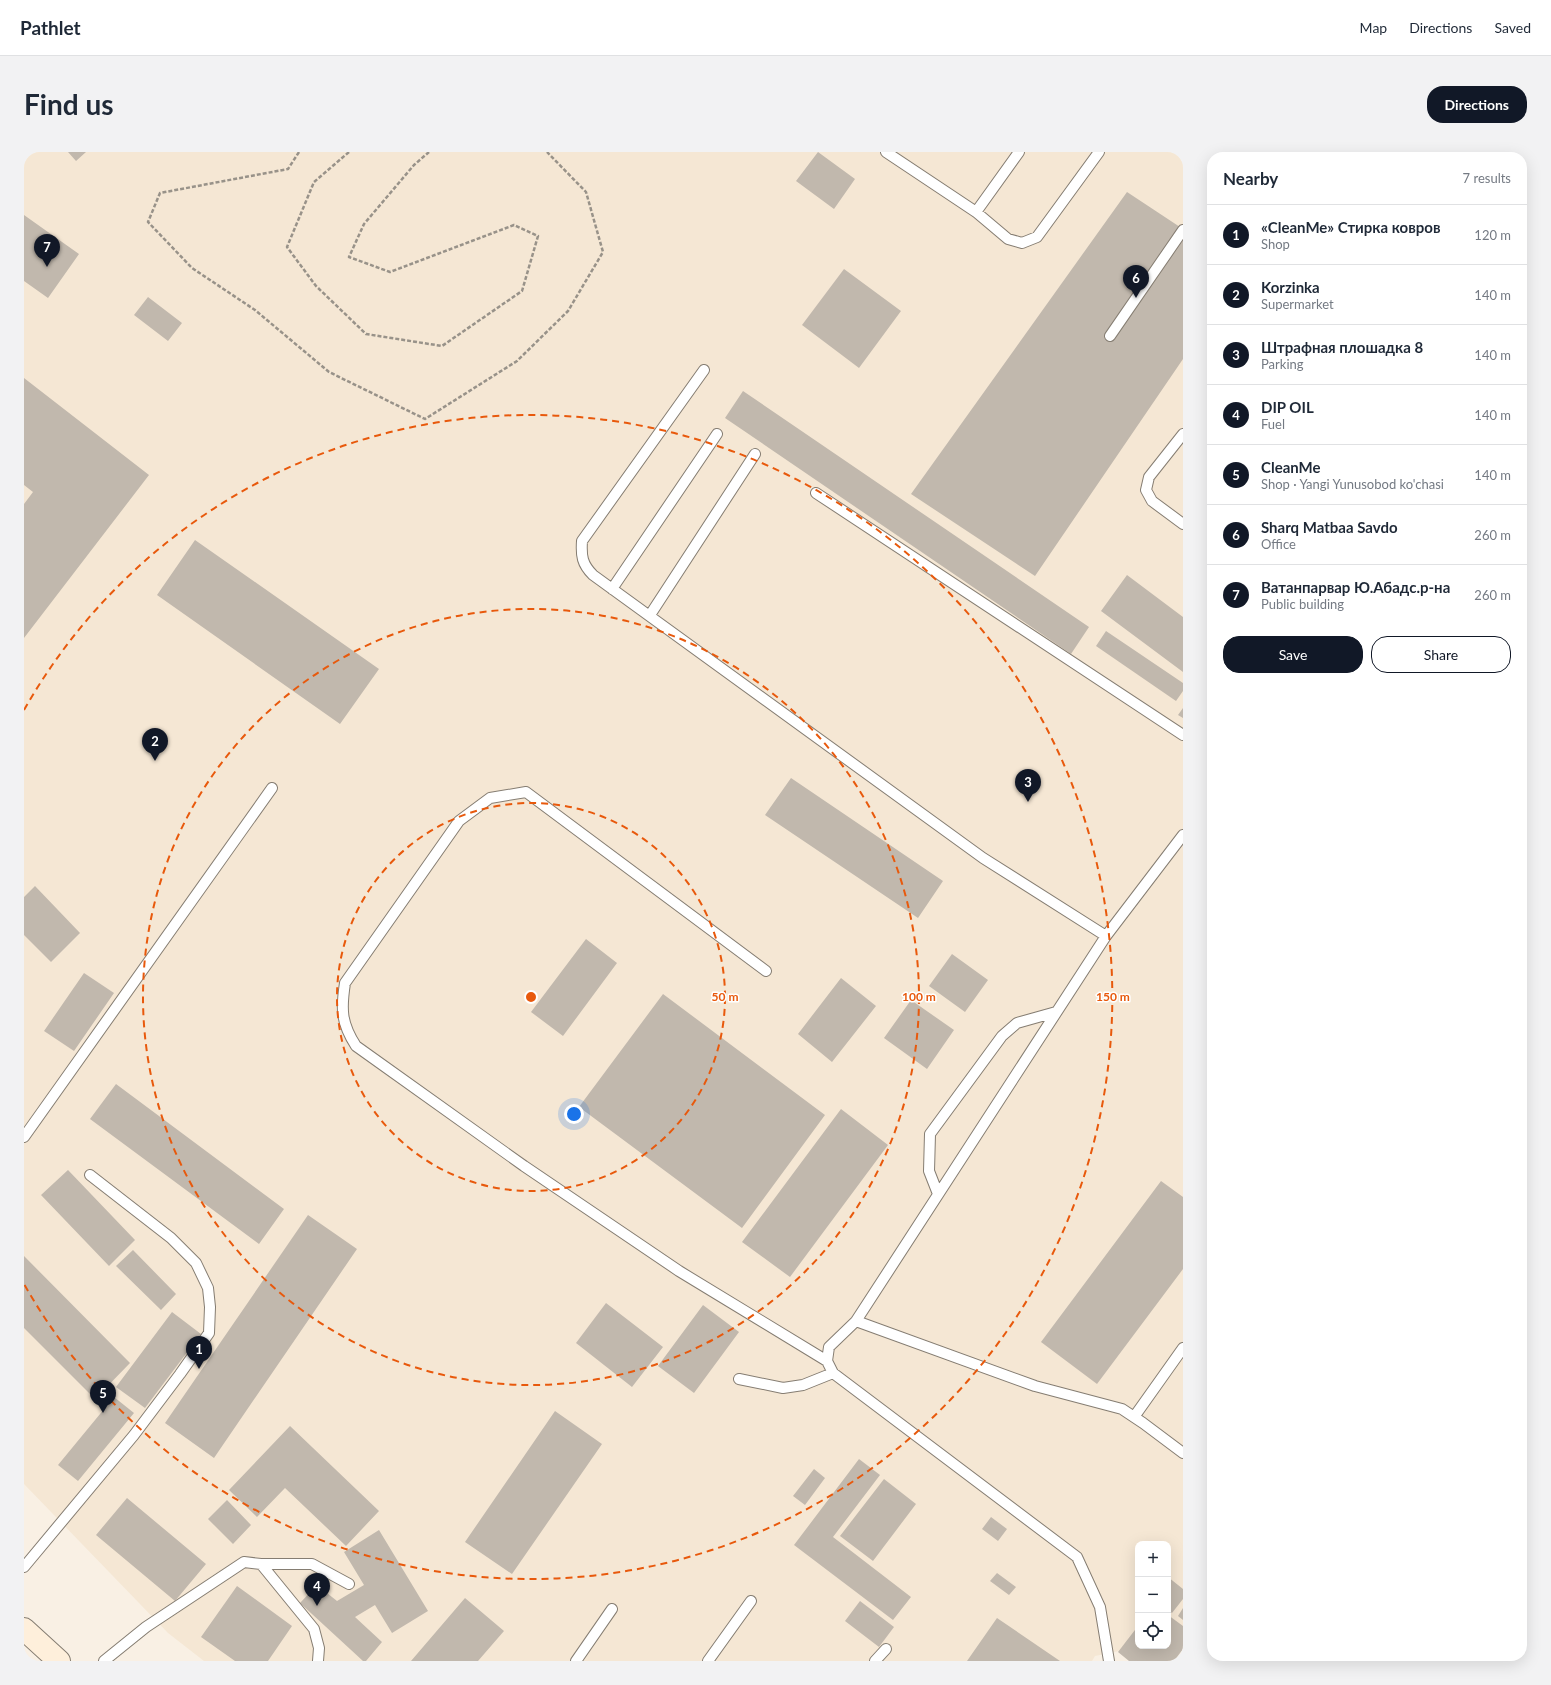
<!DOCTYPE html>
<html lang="en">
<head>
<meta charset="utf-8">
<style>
  body { margin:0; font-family:Lato,sans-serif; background:#f2f2f3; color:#1f2937 }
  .controls { position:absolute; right:12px; bottom:12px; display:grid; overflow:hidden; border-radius:8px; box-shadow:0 4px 16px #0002 }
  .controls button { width:36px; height:36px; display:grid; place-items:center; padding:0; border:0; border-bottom:1px solid #e0e1e3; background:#fff; color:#1f2937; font:20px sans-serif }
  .you { position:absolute; left:550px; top:962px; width:14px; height:14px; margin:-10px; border:3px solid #fff; border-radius:50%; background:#1a73e8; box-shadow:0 0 0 6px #1a73e833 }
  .badge { display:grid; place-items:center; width:26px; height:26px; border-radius:50%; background:#111827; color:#fff; font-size:13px; font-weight:700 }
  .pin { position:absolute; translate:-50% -33px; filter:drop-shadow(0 1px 2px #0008) }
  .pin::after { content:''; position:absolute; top:21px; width:14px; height:12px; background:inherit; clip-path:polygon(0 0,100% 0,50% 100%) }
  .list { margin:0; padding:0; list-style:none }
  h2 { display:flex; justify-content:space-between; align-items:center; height:52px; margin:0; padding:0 16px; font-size:17px }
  h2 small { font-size:13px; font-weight:400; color:#747a83 }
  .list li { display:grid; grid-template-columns:26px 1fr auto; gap:12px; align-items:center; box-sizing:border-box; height:60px; padding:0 16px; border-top:1px solid #e0e1e3 }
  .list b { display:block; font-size:15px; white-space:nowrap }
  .list p { margin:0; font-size:13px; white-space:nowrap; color:#747a83 }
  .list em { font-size:13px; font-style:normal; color:#747a83 }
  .actions { display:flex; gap:8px; padding:12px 16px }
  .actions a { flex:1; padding:9px 0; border:1px solid #111827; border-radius:16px; text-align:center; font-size:14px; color:#111827 }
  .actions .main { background:#111827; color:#fff }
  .icon { flex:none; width:22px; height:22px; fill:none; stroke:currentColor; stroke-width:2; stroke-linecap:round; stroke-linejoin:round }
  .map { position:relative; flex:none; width:1159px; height:1509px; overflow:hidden; border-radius:16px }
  header { display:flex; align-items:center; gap:24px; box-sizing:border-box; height:56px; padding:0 20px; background:#fff; border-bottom:1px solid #e0e1e3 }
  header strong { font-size:19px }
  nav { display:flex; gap:22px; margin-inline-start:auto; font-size:14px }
  .intro { display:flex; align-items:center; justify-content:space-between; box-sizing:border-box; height:96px; padding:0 24px }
  h1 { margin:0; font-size:28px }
  .button { padding:10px 18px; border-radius:16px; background:#111827; color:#fff; font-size:14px; font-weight:700 }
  main { display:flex; gap:24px; padding:0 24px }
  aside { flex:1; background:#fff; border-radius:16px; box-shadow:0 4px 16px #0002 }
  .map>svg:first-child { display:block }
  .built { fill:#f5e7d4 }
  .building { fill:#c1b8ad }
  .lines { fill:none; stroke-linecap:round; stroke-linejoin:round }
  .service-casing { stroke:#857d72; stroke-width:12 }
  .secondary-casing { stroke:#857d72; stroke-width:24 }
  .path { stroke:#989289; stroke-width:2.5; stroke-dasharray:4 2; stroke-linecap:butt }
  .service { stroke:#fff; stroke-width:10 }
  .secondary { stroke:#feefdb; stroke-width:22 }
  .ring { fill:none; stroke:#e8590c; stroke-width:2; stroke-dasharray:7 5 }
  .centre { fill:#e8590c; stroke:#fff; stroke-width:2 }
  .ring-label { font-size:12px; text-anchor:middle; font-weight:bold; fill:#e8590c; stroke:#fff; stroke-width:3; stroke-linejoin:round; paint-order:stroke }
</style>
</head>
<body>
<header>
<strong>Pathlet</strong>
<nav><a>Map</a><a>Directions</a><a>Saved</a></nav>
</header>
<div class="intro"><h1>Find us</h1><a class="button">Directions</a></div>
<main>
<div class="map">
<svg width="1159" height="1509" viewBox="0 0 1159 1509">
  <rect width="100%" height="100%" fill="#f9f0e4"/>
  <path class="built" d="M0,0H1159V1485L1144,1488V1392H1114V1494H1119L1071,1504L1068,1509H180L144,1481L0,1332Z"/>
  <path class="building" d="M44,0H62L52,9Z
    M794,0L831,27L810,57L772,29Z
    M1103,40L1159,77V207L1011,424L887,342Z
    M0,63L55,102L24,146L0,129Z
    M820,117L877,159L835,216L778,173Z
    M124,145L158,171L144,189L110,163Z
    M0,226L125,323L0,486V352L9,340L0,333Z
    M719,239L1065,475L1047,502L701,266Z
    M171,388L355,517L316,572L133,443Z
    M1103,423L1159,465V520L1077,459Z
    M1082,479L1159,531V539L1152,549L1072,494Z
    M1159,556V566L1154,563Z
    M767,626L919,729L894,766L741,663Z
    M11,734L56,781L27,810L0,783V745Z
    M562,787L593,811L539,884L507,860Z
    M928,802L964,828L941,860L905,834Z
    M60,821L90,841L50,899L20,879Z
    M817,826L852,854L808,910L774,882Z
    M639,842L801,963L718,1076L555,955Z
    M887,848L930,878L903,917L860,886Z
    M92,932L260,1057L235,1092L66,967Z
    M817,957L864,993L766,1125L718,1090Z
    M44,1018L111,1088L85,1114L17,1043Z
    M1137,1029L1159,1045V1117L1073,1232L1017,1190Z
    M284,1063L333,1097L190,1306L141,1271Z
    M109,1098L152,1142L137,1158L92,1114Z
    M0,1104L106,1211L71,1247L0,1176Z
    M582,1151L639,1195L608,1235L552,1191Z
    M679,1153L715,1180L670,1241L634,1214Z
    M148,1160L177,1182L121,1256L92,1235Z
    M90,1245L110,1261L54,1329L34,1313Z
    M531,1259L578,1292L488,1422L441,1390Z
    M266,1274L355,1359L322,1394L261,1336L233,1365L205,1338Z
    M835,1307L856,1323L809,1385L887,1445L869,1468L770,1393Z
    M790,1317L801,1326L781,1353L769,1344Z
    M860,1327L892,1352L849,1409L816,1384Z
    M103,1346L182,1412L151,1449L72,1383Z
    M203,1348L227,1373L209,1392L184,1367Z
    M967,1365L983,1377L974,1389L958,1377Z
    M355,1378L404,1459L368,1481L351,1453L331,1465L358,1490L342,1509H339L276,1451L293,1433L313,1449L340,1433L320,1400Z
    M973,1421L992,1435L985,1443L966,1429Z
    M1144,1425L1159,1437V1447L1148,1461L1144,1458Z
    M213,1434L268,1474L244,1509H211L177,1485Z
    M441,1446L480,1479L454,1509H387Z
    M836,1449L870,1475L855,1495L821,1469Z
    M1159,1456V1468L1154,1464Z
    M1144,1463L1159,1474V1497L1150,1509H1105L1094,1500L1114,1474V1494H1144Z
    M973,1466L1036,1509H943Z"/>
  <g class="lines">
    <defs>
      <path id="service" d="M862,0L952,60L984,87L998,91L1013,85L1075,0
        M952,60L995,0
        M1086,184L1159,78
        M680,218L558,389C557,404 558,412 569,423L959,706L1082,784
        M1159,282L1125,325L1122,338L1128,349L1159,372
        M792,341L1159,583
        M588,437L693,282
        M626,463L731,302
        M742,819L502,640L466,646L435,669L321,831C317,857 317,871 332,894L500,1014L655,1119L803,1209
        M0,985L248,636
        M914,1042L905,1019L906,982L978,884L993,871L1032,860
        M832,1169L1011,1234L1098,1257L1119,1271L1159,1301
        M715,1227L759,1236L779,1233L809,1221
        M1110,1265L1159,1196
        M237,1412H288L325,1432
        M0,1415L110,1283L156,1222L185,1181L186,1155L184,1136L172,1111L147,1086L66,1023
        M80,1509L122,1475L220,1410L237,1412L290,1477L295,1496L294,1509
        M552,1509L588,1457
        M684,1509L727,1449
        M851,1509L862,1497
        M1085,1509L1076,1455L1053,1405L809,1221L803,1209L805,1195L832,1169L1082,784L1159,683"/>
      <path id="secondary" d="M0,1477L35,1509"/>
    </defs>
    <use href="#service" class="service-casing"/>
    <use href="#secondary" class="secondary-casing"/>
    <path class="path" d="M275,0L264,17L136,41L124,70L168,116L231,158L305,220L401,267L493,209L544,159L579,100L562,40L523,0
      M325,0L290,30L263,95L292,134L342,182L418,194L498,139L514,84L490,73L366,120L325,105L340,72L390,13L405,0"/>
    <use href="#service" class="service"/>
    <use href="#secondary" class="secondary"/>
  </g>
  <g class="ring">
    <circle cx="507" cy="845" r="194"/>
    <circle cx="507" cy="845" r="388"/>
    <path d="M0 558A582 582 0 1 1 0 1132"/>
  </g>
  <circle cx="507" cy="845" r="6" class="centre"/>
  <g class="ring-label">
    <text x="701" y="849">50 m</text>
    <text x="895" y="849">100 m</text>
    <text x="1089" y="849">150 m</text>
  </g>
</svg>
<div class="controls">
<button>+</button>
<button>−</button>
<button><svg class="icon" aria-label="locate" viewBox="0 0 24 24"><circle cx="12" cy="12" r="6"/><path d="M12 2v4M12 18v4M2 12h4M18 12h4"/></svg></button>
</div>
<div class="you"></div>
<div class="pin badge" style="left:175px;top:1217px">1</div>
<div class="pin badge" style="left:131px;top:609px">2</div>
<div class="pin badge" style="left:1004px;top:650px">3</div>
<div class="pin badge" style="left:293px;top:1454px">4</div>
<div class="pin badge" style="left:79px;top:1261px">5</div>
<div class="pin badge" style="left:1112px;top:146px">6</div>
<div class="pin badge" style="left:23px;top:115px">7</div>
</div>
<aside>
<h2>Nearby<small>7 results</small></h2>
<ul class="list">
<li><span class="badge">1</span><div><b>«CleanMe» Стирка ковров</b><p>Shop</p></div><em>120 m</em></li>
<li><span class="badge">2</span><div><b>Korzinka</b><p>Supermarket</p></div><em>140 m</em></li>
<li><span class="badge">3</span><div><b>Штрафная плошадка 8</b><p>Parking</p></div><em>140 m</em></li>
<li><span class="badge">4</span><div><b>DIP OIL</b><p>Fuel</p></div><em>140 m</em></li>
<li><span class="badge">5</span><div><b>CleanMe</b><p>Shop · Yangi Yunusobod ko'chasi</p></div><em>140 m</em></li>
<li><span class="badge">6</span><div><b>Sharq Matbaa Savdo</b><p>Office</p></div><em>260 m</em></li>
<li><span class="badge">7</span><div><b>Ватанпарвар Ю.Абадс.р-на</b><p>Public building</p></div><em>260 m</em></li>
</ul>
<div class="actions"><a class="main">Save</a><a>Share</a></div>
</aside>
</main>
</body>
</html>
